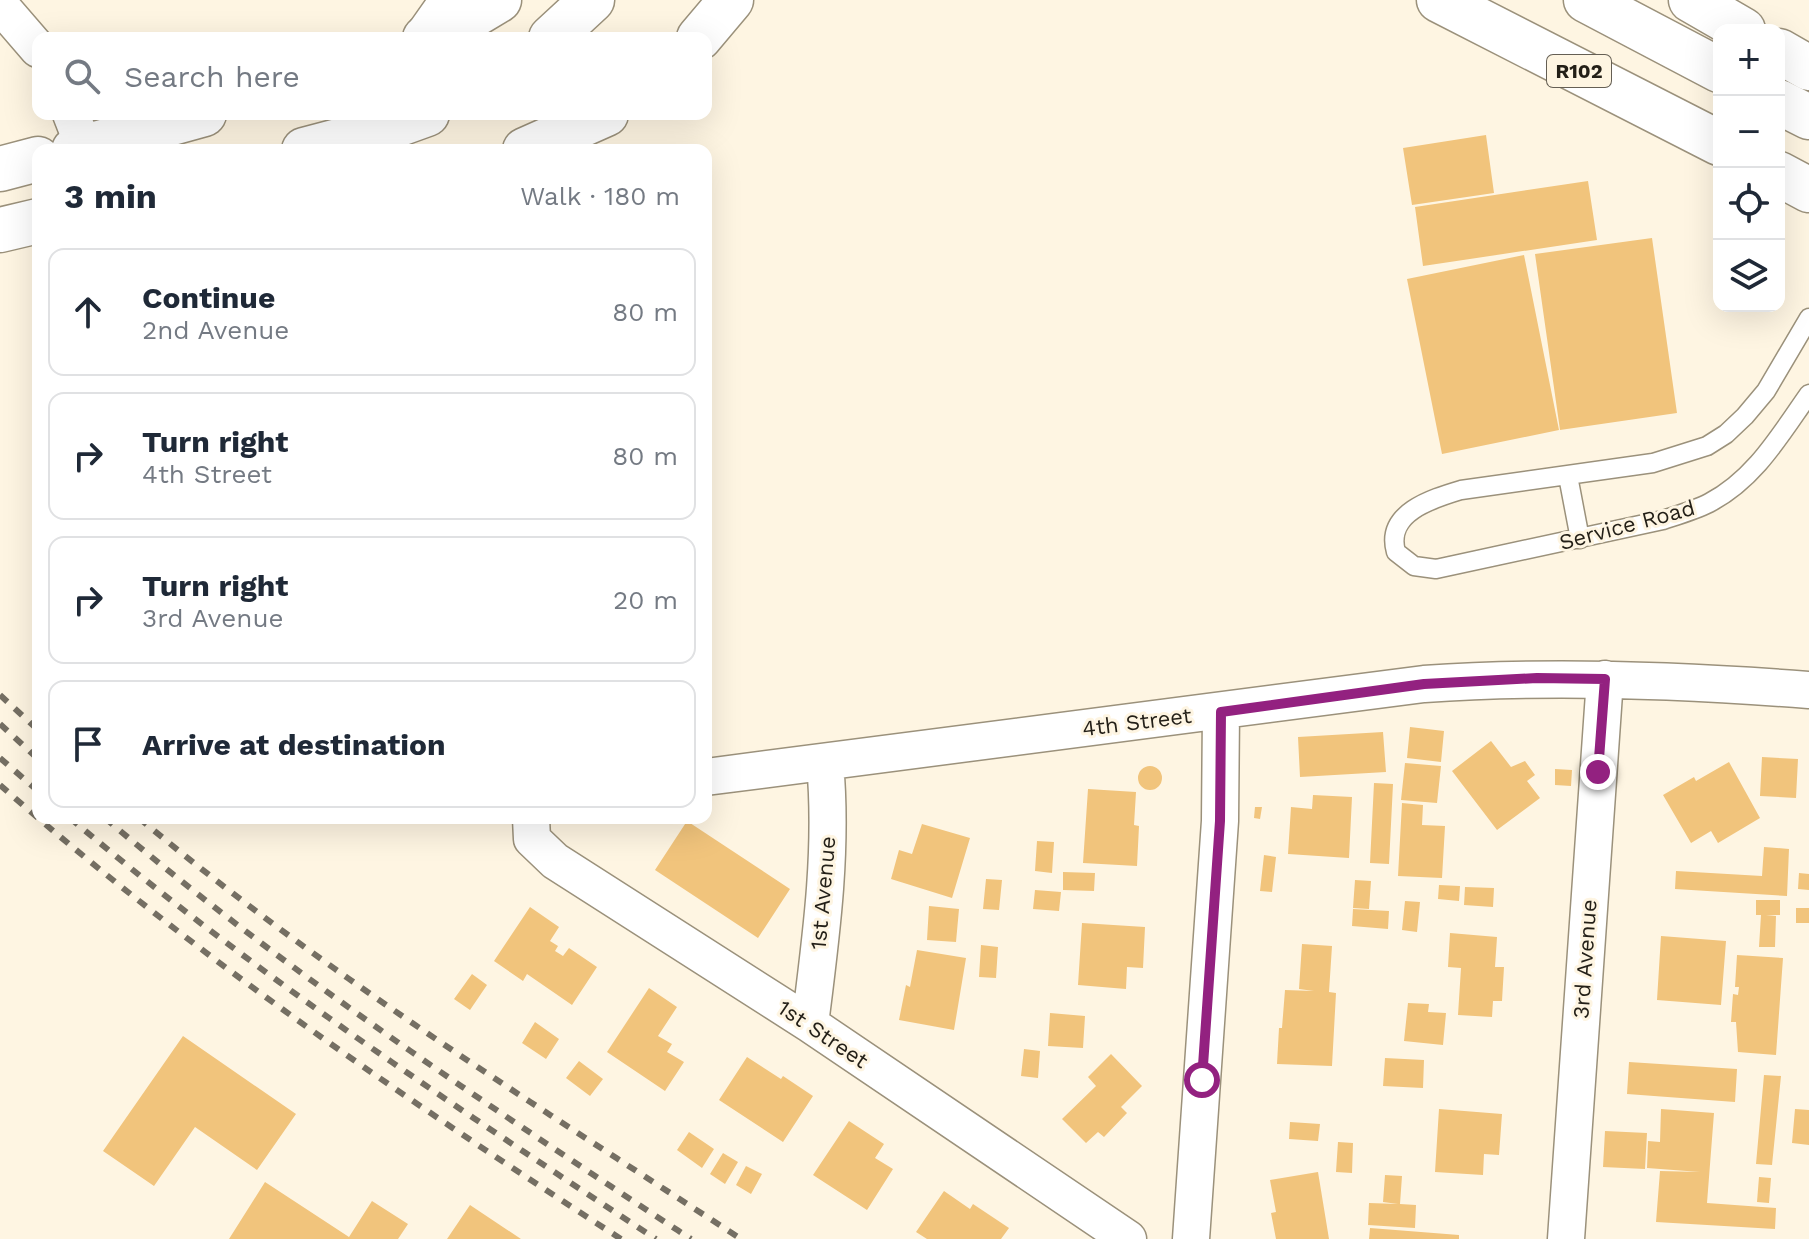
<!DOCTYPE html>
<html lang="en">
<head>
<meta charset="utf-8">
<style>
  body { margin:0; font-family:"Work Sans",sans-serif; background:#f2f2f3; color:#1f2937 }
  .controls { position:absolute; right:24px; top:24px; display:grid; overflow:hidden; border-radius:16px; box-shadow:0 8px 32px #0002 }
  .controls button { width:72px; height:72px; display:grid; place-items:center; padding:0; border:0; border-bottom:2px solid #e0e1e3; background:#fff; color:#1f2937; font:40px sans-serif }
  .stop { position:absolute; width:24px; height:24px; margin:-18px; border:6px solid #932180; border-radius:50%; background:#fff }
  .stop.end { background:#932180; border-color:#fff; box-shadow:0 2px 8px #0008 }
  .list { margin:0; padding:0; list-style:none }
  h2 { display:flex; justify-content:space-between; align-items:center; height:104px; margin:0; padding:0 32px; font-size:34px }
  h2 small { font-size:26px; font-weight:400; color:#747a83 }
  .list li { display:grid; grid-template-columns:52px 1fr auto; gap:24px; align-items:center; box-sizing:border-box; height:128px; margin:0 16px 16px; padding:0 16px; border:2px solid #e0e1e3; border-radius:16px }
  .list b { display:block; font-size:30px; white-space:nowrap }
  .list p { margin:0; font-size:26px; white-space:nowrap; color:#747a83 }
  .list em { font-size:26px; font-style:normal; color:#747a83 }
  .icon { flex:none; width:44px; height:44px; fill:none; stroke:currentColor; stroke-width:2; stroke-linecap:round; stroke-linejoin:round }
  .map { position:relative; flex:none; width:1809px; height:1239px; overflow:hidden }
  .search { position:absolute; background:#fff; box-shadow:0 8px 32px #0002; left:32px; top:32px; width:680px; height:88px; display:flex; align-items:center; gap:20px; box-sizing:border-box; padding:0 28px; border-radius:16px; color:#747a83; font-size:30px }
  .panel { position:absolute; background:#fff; box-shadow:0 8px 32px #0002; left:32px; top:144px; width:680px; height:680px; border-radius:16px }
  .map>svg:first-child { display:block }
  .building { fill:#f1c47c }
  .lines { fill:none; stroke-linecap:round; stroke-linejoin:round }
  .service-casing { stroke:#9b917b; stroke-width:21 }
  .minor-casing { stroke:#9b917b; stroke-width:39 }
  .primary-casing { stroke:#9b917b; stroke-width:47 }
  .motorway-casing { stroke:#9b917b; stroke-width:47 }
  .service { stroke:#fff; stroke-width:18 }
  .minor { stroke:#fff; stroke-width:36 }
  .primary { stroke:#fff; stroke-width:44 }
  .motorway { stroke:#fff; stroke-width:44 }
  .rail { stroke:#756f63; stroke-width:6; stroke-dasharray:10 10; stroke-linecap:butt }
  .route { stroke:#932180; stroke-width:10 }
  .labels { text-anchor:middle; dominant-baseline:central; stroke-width:6; stroke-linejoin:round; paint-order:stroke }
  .shield { fill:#fef5e2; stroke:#655f54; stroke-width:2 }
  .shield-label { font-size:20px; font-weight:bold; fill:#231f17 }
  .street-label { font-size:22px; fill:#231f17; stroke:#fef5e2 }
</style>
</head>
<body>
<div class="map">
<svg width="1809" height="1239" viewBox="0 0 1809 1239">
  <rect width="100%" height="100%" fill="#fef5e2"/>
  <path class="building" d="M1486,135L1494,193L1412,205L1403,148Z
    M1588,181L1597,240L1423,266L1415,207Z
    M1652,238L1677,413L1560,430L1535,254Z
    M1524,255L1559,430L1442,454L1407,279Z
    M1410,727L1444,731L1441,762L1407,758Z
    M1383,732L1386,772L1300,777L1298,737Z
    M1491,741L1511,767L1525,761L1535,775L1527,781L1540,798L1497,830L1452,771Z
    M1762,757L1798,759L1796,798L1760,796Z
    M1729,762L1760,818L1718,843L1711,831L1691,843L1663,795L1694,777L1696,781Z
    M1405,763L1441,766L1437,803L1401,800Z
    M1138 778a12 12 0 1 1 24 0a12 12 0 1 1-24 0Z
    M1555,769L1572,770L1571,786L1555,785Z
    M1374,783L1393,784L1389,864L1370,863Z
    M1088,789L1136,792L1134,825L1139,826L1137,866L1083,863Z
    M1313,795L1352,797L1349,858L1288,854L1291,807L1312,809Z
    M1402,803L1423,805L1422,825L1445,826L1442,878L1398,876Z
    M1255,807H1262L1260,819L1254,818Z
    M687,821L790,889L758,938L655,870Z
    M922,824L970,838L952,898L891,879L899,850L912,854Z
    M1037,841L1054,842L1052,873L1035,871Z
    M1764,847L1789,849L1787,896L1675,889L1676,871L1762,876Z
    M1264,855L1276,857L1272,892L1260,891Z
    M1063,872L1095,873L1094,891L1063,890Z
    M1799,873L1809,874V890L1798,889Z
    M986,879L1002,880L999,910L983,909Z
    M1355,880L1371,881L1369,909L1353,908Z
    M1439,885L1460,886L1459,901L1438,899Z
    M1465,887L1494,888L1493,907L1464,905Z
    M1035,890L1061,892L1059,911L1033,909Z
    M1756,900H1780V915H1766L1776,916L1775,947H1759L1761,915H1756Z
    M1405,901L1420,902L1417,932L1402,930Z
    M929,906L959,909L956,942L927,940Z
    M530,907L559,927L550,941L558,946L555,951L563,956L569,948L597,967L572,1005L527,974L523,981L494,961Z
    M1796,908H1809V923H1796Z
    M1353,909L1389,911L1388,929L1352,926Z
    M1082,923L1145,927L1143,968L1127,967L1126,989L1078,985Z
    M1450,933L1497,937L1495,967H1504L1502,1001H1493L1492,1017L1458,1015L1461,968L1448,967Z
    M1661,936L1726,941L1721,1005L1657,1000Z
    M1302,944L1332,946L1329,992L1336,993L1332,1066L1277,1064L1279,1028H1282L1285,990L1314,991L1299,989Z
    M981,945L998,947L996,978L979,977Z
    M917,950L966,958L954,1030L899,1020L906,985L910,987Z
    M1737,955L1783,958L1776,1055L1738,1052L1736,1022H1731L1733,994L1738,995L1739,987H1735Z
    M472,974L487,985L470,1010L454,999Z
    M649,988L677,1007L658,1036L672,1044L667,1052L684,1062L665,1091L607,1052Z
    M1408,1003L1429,1004L1428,1012L1446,1013L1443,1045L1404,1041Z
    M1050,1013L1085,1016L1083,1048L1048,1046Z
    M535,1022L559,1039L546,1059L522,1043Z
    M183,1036L296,1114L257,1170L195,1127L154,1186L103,1151Z
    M1024,1049L1040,1051L1038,1078L1021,1076Z
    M1111,1054L1142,1086L1121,1107L1127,1113L1104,1137L1098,1132L1086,1143L1062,1119L1096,1086L1088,1077Z
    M747,1057L781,1079L783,1076L813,1096L783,1142L719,1100Z
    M1385,1058L1424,1060L1423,1088L1383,1086Z
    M579,1061L603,1079L590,1096L566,1078Z
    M1629,1062L1737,1069L1735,1102L1627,1094Z
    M1764,1075L1781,1076L1772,1165L1756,1164Z
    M1439,1109L1502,1114L1499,1155L1484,1154L1483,1175L1435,1172Z
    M1661,1109L1714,1113L1707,1203L1776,1208L1775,1229L1656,1222L1660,1171L1700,1172L1647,1168L1648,1141L1660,1142Z
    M1795,1109L1809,1110V1145L1792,1143Z
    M849,1121L884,1144L875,1158L893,1169L867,1210L813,1175Z
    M1290,1122L1320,1124L1318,1141L1289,1139Z
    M1605,1131L1647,1133L1645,1169L1603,1167Z
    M689,1132L714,1149L702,1168L677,1150Z
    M1338,1142L1353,1143L1352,1173L1336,1172Z
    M723,1153L738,1162L725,1184L710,1174Z
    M746,1166L762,1174L751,1194L736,1185Z
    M1318,1172L1329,1239H1276L1271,1213L1276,1212L1270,1180Z
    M1385,1175L1402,1176L1400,1204L1416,1205L1415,1228L1368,1225L1369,1203L1398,1204L1383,1202Z
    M1759,1177L1771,1178L1769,1203L1757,1202Z
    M265,1182L349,1237L372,1201L408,1224L398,1239H229Z
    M944,1191L970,1209L973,1204L1009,1228L1001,1239H927L916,1232Z
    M470,1205L521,1239H447Z
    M1370,1228L1459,1235V1239H1369Z"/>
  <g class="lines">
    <defs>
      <path id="service" d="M1809,318L1766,391L1745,416L1726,434L1707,446L1653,463L1461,490C1431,499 1385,513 1396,552L1414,566L1436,569L1663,520C1678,515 1695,510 1709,503C1755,479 1780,435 1809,394
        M1568,476L1580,539"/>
      <path id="minor" d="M0,5L38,49
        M71,114L85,150
        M706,777L1424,684C1552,675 1681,680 1809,690
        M531,818L532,839L555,861L810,1024L1128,1239
        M810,1024C821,937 833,850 825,763
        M1191,1239L1220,821L1221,712
        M1566,1239L1605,679"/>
      <path id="primary" d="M1439,0L1719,143
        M1691,0L1743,30
        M425,38L469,18L499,0
        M551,38L592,0
        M1779,51L1809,68
        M74,150L204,114
        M304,150L391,127L427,114
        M0,169L38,159
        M1779,174L1809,190
        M0,230L38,221"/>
      <path id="motorway" d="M1586,0L1719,70
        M427,37L453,0
        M699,38L731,0
        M1779,102L1809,117
        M525,150L606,114"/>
    </defs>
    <use href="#service" class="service-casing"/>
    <use href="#minor" class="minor-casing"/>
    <use href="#primary" class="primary-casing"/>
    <use href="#motorway" class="motorway-casing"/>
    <use href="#service" class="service"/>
    <use href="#minor" class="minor"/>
    <use href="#primary" class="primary"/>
    <use href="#motorway" class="motorway"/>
    <path class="rail" d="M0,695L38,730
      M0,724L38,759
      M0,758L38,791
      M0,785C193,955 405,1099 621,1239
      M70,818C254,974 455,1107 656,1239
      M105,818C289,975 490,1107 691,1239
      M139,818C327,976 536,1105 741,1239"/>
  </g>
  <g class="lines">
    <path class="route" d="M1202,1080L1220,821L1221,712L1424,684L1537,678L1605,679L1598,772"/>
  </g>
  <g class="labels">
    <rect class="shield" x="1547" y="55" width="64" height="32" rx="6"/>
    <g class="shield-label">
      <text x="1579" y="71">R102</text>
    </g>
    <g class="street-label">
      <text transform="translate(1627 525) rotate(-15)">Service Road</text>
      <text transform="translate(1137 722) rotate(-7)">4th Street</text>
      <text transform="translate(823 893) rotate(-85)">1st Avenue</text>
      <text transform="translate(1585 959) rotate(-86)">3rd Avenue</text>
      <text transform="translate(823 1034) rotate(34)">1st Street</text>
    </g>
  </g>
</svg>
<div class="controls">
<button>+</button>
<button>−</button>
<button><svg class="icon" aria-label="locate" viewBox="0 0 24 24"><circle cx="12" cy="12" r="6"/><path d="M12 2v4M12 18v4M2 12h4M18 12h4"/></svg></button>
<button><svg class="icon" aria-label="layers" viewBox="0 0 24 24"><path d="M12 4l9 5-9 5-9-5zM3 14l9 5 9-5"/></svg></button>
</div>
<div class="stop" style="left:1202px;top:1080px"></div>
<div class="stop end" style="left:1598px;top:772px"></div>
<div class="search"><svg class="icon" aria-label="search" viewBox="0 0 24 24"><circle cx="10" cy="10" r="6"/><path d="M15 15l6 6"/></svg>Search here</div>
<section class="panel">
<h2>3 min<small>Walk · 180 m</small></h2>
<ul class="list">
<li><svg class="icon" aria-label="ahead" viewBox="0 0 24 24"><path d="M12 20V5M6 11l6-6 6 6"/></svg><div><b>Continue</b><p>2nd Avenue</p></div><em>80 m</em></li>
<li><svg class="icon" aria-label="right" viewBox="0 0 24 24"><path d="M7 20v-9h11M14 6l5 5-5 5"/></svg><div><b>Turn right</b><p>4th Street</p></div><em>80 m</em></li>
<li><svg class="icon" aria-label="right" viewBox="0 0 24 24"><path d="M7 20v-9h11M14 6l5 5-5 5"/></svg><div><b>Turn right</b><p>3rd Avenue</p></div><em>20 m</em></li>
<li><svg class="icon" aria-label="arrive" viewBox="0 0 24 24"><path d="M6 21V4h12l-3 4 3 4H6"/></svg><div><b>Arrive at destination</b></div></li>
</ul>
</section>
</div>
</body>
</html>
